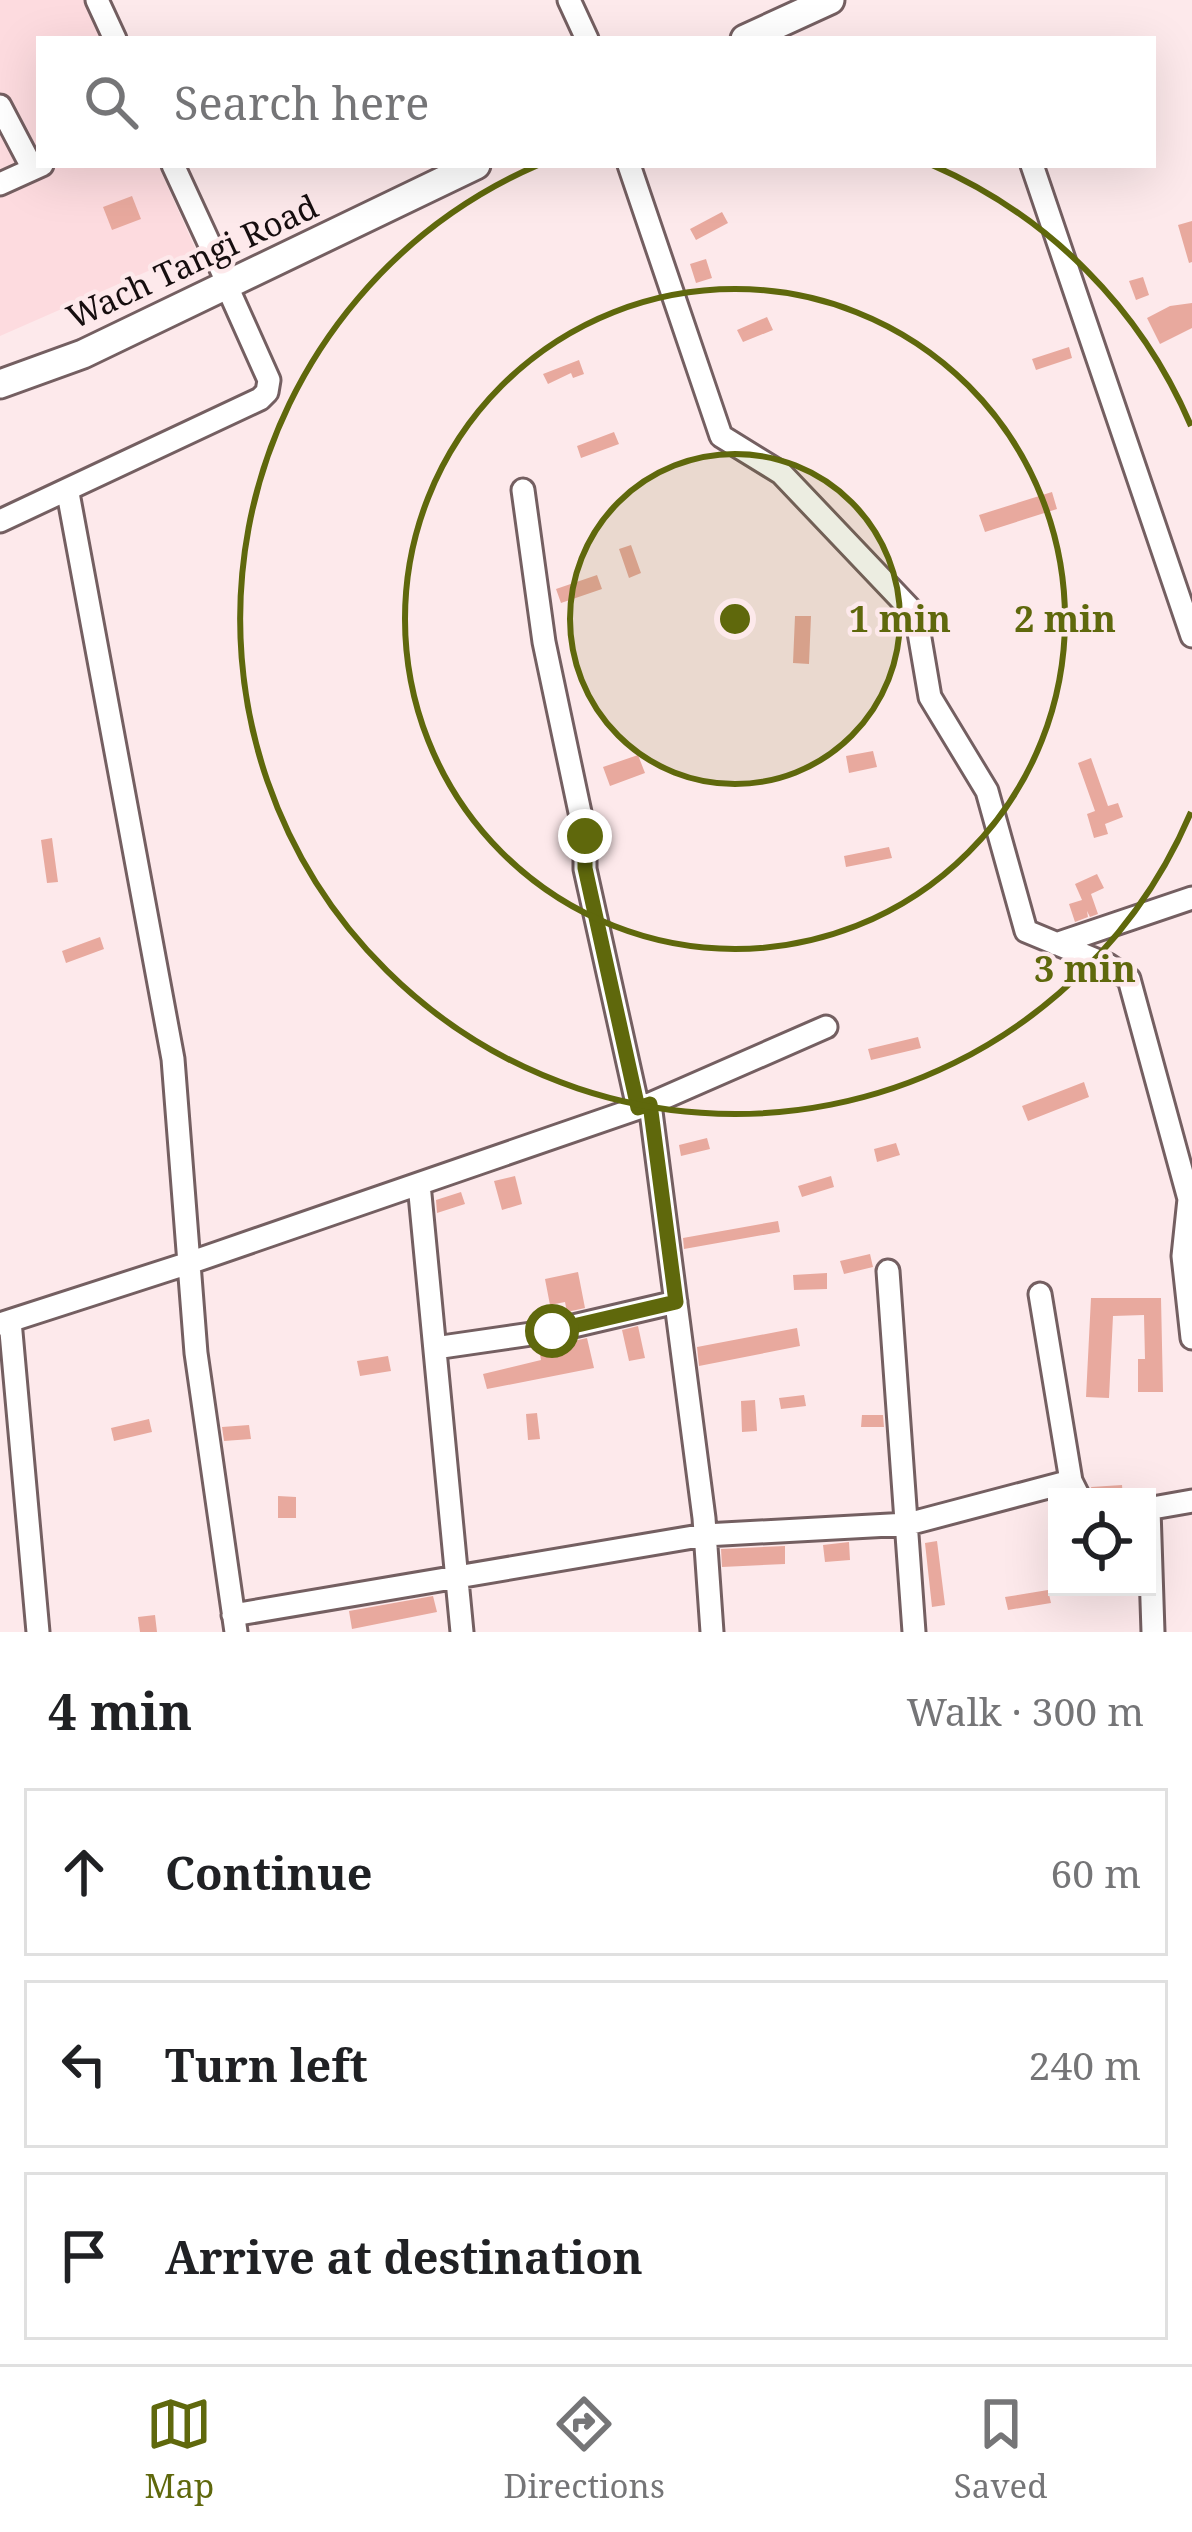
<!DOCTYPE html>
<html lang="en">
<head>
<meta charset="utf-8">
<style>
  body { margin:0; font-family:"Noto Serif",serif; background:#f2f2f2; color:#202124 }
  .controls { position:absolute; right:36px; bottom:36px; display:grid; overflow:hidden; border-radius:0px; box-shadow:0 12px 48px #0002 }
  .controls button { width:108px; height:108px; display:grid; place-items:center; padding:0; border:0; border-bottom:3px solid #e0e0e0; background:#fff; color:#202124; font:60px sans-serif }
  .stop { position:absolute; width:36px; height:36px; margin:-27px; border:9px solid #5f680c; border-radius:50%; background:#fff }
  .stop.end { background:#5f680c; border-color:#fff; box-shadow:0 3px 12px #0008 }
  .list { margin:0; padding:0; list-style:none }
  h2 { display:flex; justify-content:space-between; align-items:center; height:156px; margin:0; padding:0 48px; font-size:51px }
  h2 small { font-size:39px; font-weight:400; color:#757577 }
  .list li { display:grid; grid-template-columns:78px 1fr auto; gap:36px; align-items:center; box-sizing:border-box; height:168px; margin:0 24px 24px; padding:0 24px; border:3px solid #e0e0e0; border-radius:0px }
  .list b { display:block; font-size:45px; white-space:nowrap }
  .list em { font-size:39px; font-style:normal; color:#757577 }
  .icon { flex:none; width:66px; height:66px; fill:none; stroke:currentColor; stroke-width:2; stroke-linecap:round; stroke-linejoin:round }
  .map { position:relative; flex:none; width:1192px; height:1632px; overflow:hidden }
  .search { position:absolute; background:#fff; box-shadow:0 12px 48px #0002; left:36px; right:36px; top:36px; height:132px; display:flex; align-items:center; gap:30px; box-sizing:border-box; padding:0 42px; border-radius:0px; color:#757577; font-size:45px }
  .sheet { height:732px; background:#fff }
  nav { display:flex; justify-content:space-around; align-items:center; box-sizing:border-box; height:168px; border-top:3px solid #e0e0e0; background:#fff; font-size:33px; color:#757577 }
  nav a { display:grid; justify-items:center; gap:6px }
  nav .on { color:#5f680c }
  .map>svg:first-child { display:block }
  .built { fill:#fddbdf }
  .building { fill:#e8a99e }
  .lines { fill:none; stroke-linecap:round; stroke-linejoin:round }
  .minor-casing { stroke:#745f61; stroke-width:27 }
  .major-casing { stroke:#745f61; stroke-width:33 }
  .minor { stroke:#fff; stroke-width:21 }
  .major { stroke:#fff; stroke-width:27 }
  .route { stroke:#5f680c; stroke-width:15 }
  .ring { fill:none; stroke:#5f680c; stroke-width:6 }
  .labels { text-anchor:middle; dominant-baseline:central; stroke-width:9; stroke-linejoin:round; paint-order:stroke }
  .street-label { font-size:33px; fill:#160e0f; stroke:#fde9eb }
  .centre { fill:#5f680c; stroke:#fde9eb; stroke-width:6 }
  .ring-label { font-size:36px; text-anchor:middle; font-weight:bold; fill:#5f680c; stroke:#fde9eb; stroke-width:9; stroke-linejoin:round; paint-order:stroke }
</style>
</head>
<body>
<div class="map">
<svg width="1192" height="1632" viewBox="0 0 1192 1632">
  <rect width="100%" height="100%" fill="#fde9eb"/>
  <path class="built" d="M0,0H85L102,39H39V165H158L196,250L0,336Z"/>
  <path class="building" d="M132,196L141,219L112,230L103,207Z
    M722,212L728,223L696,240L690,229Z
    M1192,221V262L1189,263L1178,225Z
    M706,259L712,278L696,283L690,264Z
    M1143,277L1149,295L1136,300L1129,281Z
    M1192,303V328L1160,344L1147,318L1170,306Z
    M767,317L773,330L743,342L737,330Z
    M1069,347L1072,358L1036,370L1032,359Z
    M579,360L584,374L573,378L571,373L548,384L543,374Z
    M614,432L619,444L581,458L577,446Z
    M1052,492L1057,509L985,532L979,515Z
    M631,545L641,573L629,578L619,549Z
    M597,575L602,589L561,603L556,589Z
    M795,616H811L809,664L793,663Z
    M873,751L877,767L849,773L846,756Z
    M638,755L645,773L610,786L603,767Z
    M1091,758L1108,806L1118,803L1123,817L1105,824L1108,834L1094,838L1087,814L1095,811L1078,763Z
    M52,838L58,882L47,883L41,840Z
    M889,847L892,858L846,867L844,856Z
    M1097,874L1104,888L1091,894L1098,914L1090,917L1087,911L1088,917L1075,922L1069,904L1082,900L1075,884Z
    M100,937L104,949L66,963L62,951Z
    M918,1037L921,1048L871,1060L868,1049Z
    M1084,1082L1089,1097L1028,1121L1022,1106Z
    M707,1138L710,1149L681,1156L679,1145Z
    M896,1143L900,1155L877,1162L874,1149Z
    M515,1176L522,1204L502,1210L494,1181Z
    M831,1176L834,1187L802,1197L798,1186Z
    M461,1192L465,1204L437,1213L436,1200Z
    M778,1221L780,1232L684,1249L683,1238Z
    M870,1254L873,1267L844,1274L840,1261Z
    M578,1272L585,1308L567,1312L565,1302L550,1305L545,1279Z
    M827,1273V1289L794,1290L793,1275Z
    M1091,1298H1161L1163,1392H1138V1359H1145L1144,1315L1113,1316L1109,1398L1086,1397Z
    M638,1326L645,1358L629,1361L622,1330Z
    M797,1328L800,1346L699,1366L697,1347Z
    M587,1338L594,1368L487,1389L483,1374L541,1360L539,1349Z
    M388,1356L391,1371L360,1376L357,1361Z
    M804,1395L806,1406L781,1409L779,1398Z
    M755,1400L757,1431L742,1432L741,1401Z
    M537,1413L540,1439L528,1440L526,1414Z
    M862,1415H883L884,1427H861Z
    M149,1419L152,1432L114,1441L111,1428Z
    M249,1425L251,1439L224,1441L222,1427Z
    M1122,1485L1123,1497H1094L1091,1487Z
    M278,1496L296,1497V1518H278Z
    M937,1541L945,1605L932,1607L925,1543Z
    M849,1542L850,1560L825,1562L823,1545Z
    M785,1546V1564L722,1567L721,1549Z
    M1048,1590L1051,1603L1008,1610L1005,1597Z
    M433,1596L437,1612L352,1629L349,1611Z
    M155,1615L157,1632H140L138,1617Z"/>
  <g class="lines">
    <defs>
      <path id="minor" d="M97,0L115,39
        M569,0L587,39
        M0,106L33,169
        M173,165L228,284
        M629,165L721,436L781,473L916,615L930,697L987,791L1026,931L1108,965L1129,979L1189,1199L1183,1256L1192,1338
        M1032,165L1192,636
        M0,184L42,165
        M523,490L544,642L585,836V869L638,1108
        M68,493L173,1059L196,1353L236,1632
        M0,521L260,399L267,392L269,380L230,293
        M1056,944L1192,898
        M650,1104L704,1518L712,1632
        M419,1184L462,1632
        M888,1271L914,1632
        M1040,1294L1071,1481L1079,1497
        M10,1321L38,1632
        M0,1324L189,1263L650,1104L826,1027
        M435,1348L552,1331L676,1302
        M1147,1509L1192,1501
        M1149,1509L1153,1632
        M233,1615L705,1535L908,1524L1071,1481"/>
      <path id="major" d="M745,39L830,0
        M0,384L83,354L476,165"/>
    </defs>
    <use href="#minor" class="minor-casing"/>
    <use href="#major" class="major-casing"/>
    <use href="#minor" class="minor"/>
    <use href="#major" class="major"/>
  </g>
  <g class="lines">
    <path class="route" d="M552,1331L676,1302L650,1104L638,1108L585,868V836"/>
  </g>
  <circle cx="735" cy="619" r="165" fill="#5f680c" fill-opacity=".12"/>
  <g class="ring">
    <circle cx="735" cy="619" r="165"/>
    <circle cx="735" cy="619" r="330"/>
    <path d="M1191 812A495 495 0 1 1 538 165M932 165A495 495 0 0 1 1191 426"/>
  </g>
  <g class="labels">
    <g class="street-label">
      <text transform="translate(192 261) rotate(-25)">Wach Tangi Road</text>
    </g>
  </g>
  <circle cx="735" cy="619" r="18" class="centre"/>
  <g class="ring-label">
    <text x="900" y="632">1 min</text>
    <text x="1065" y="632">2 min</text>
    <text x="1085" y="982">3 min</text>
  </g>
</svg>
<div class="controls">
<button><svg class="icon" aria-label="locate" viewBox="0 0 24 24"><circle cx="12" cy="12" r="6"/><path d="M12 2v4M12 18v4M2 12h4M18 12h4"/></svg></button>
</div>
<div class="stop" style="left:552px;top:1331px"></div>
<div class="stop end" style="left:585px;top:836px"></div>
<div class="search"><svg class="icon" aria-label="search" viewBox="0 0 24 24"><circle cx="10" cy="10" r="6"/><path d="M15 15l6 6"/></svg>Search here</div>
</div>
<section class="sheet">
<h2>4 min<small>Walk · 300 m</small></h2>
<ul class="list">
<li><svg class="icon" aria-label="ahead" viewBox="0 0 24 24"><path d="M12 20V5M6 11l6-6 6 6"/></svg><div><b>Continue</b></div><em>60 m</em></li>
<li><svg class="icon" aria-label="left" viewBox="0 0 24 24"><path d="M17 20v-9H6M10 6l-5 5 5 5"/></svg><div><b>Turn left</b></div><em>240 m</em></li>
<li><svg class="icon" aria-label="arrive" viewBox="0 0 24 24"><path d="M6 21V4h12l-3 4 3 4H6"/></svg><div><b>Arrive at destination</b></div></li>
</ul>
</section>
<nav>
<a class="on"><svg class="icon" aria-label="map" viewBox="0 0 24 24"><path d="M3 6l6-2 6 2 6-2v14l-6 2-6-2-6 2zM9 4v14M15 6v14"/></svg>Map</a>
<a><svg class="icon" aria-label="directions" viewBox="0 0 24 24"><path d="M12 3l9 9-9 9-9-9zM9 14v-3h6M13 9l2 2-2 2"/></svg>Directions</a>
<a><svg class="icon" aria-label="saved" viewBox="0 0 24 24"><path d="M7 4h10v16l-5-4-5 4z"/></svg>Saved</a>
</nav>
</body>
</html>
